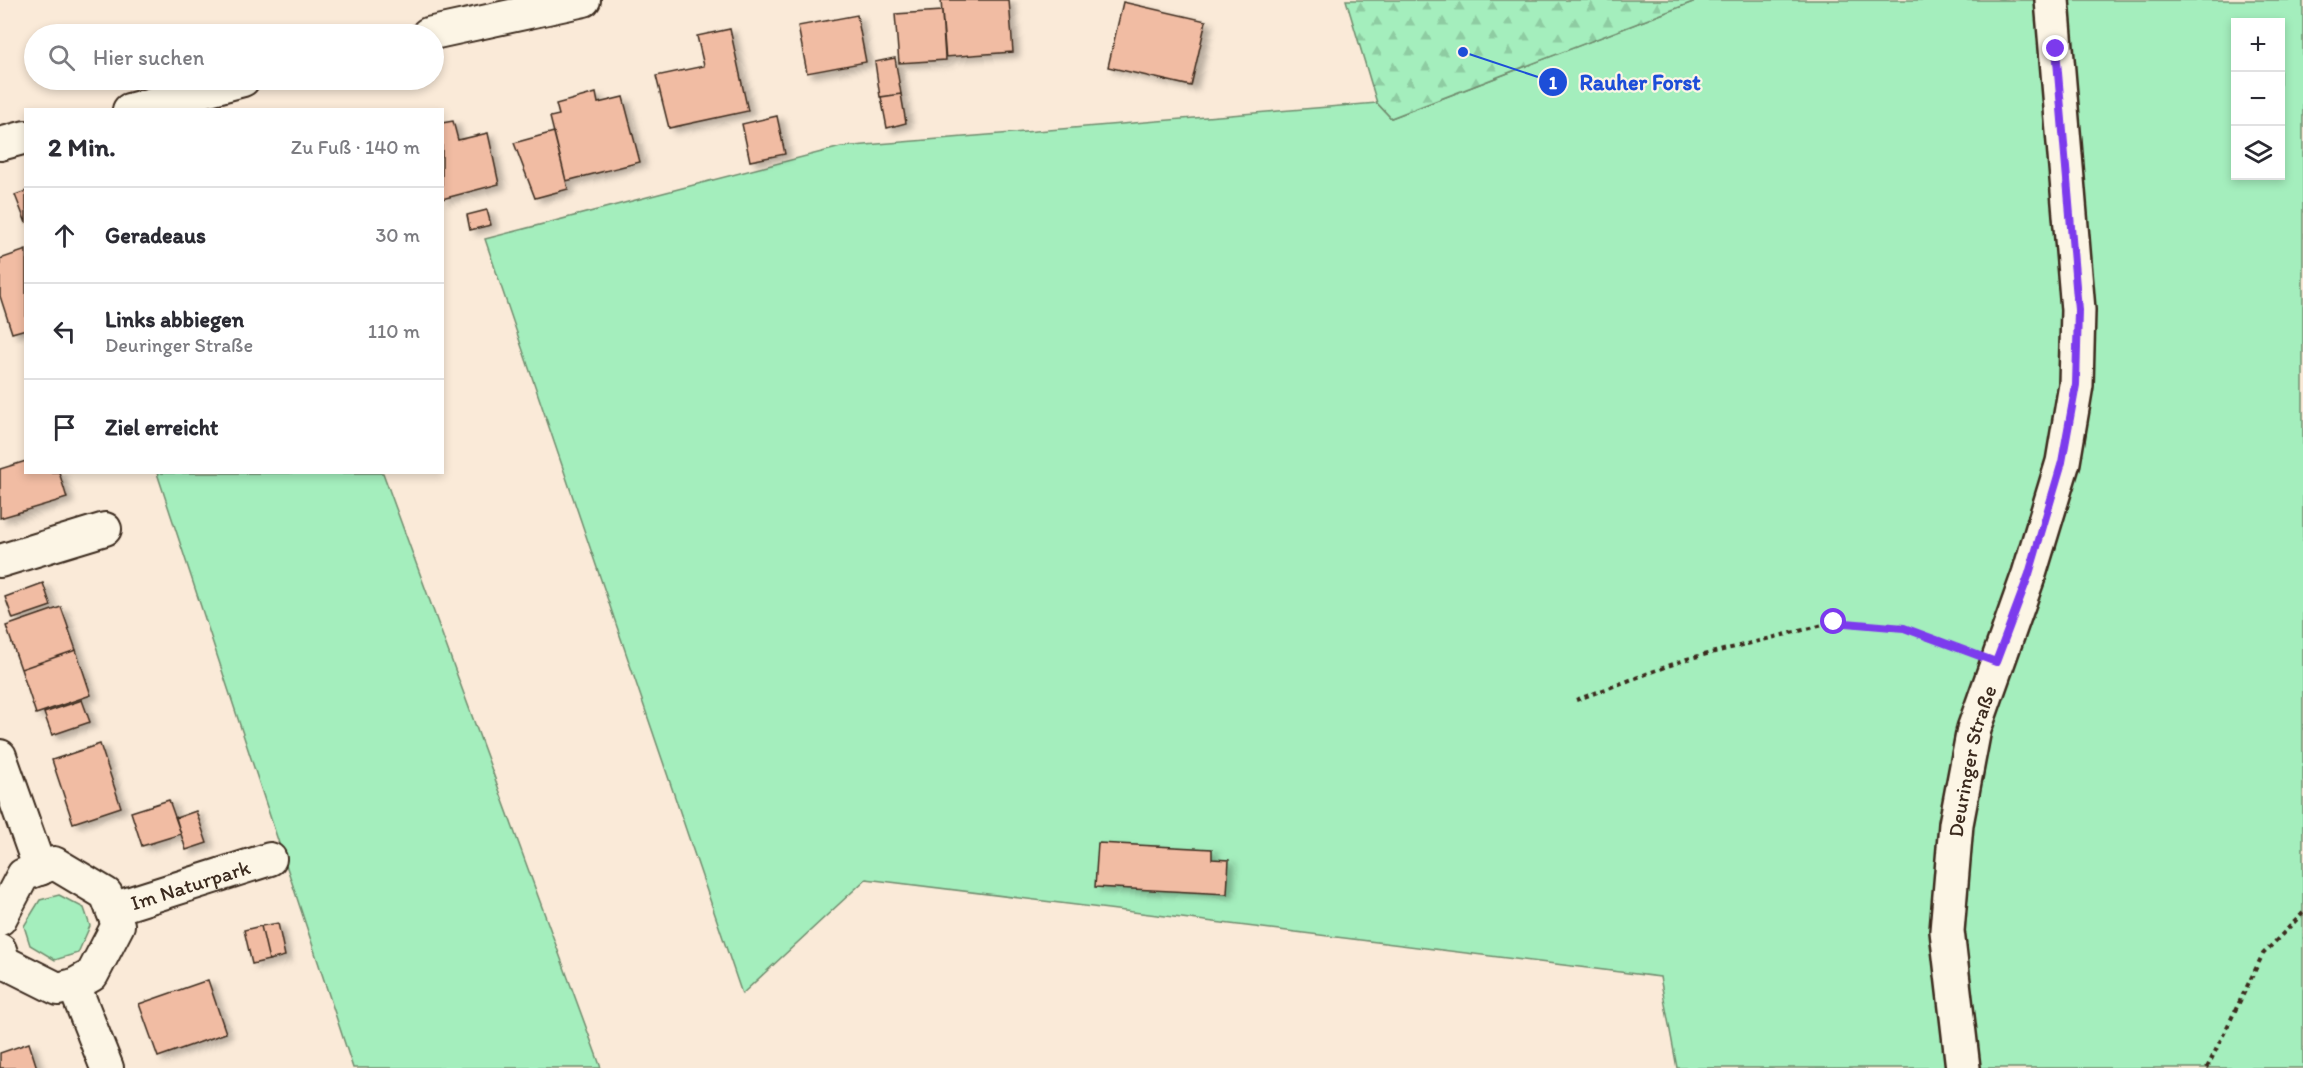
<!DOCTYPE html>
<html lang="de">
<head>
<meta charset="utf-8">
<style>
  body { margin:0; font-family:Itim,sans-serif; background:#f7f7f7; color:#2b2b33 }
  .controls { position:absolute; right:18px; top:18px; display:grid; overflow:hidden; border-radius:0px; box-shadow:0 3px 9px #0003 }
  .controls button { width:54px; height:54px; display:grid; place-items:center; padding:0; border:0; border-bottom:2px solid #e1e1e2; background:#fff; color:#2b2b33; font:30px sans-serif }
  .stop { position:absolute; width:18px; height:18px; margin:-14px; border:4px solid #7c3aed; border-radius:50%; background:#fff }
  .stop.end { background:#7c3aed; border-color:#fff; box-shadow:0 2px 6px #0008 }
  .list { margin:0; padding:0; list-style:none }
  h2 { display:flex; justify-content:space-between; align-items:center; height:78px; margin:0; padding:0 24px; font-size:26px }
  h2 small { font-size:20px; font-weight:400; color:#7c7c81 }
  .list li { display:grid; grid-template-columns:39px 1fr auto; gap:18px; align-items:center; box-sizing:border-box; height:96px; padding:0 24px; border-top:2px solid #e1e1e2 }
  .list b { display:block; font-size:22px; white-space:nowrap }
  .list p { margin:0; font-size:20px; white-space:nowrap; color:#7c7c81 }
  .list em { font-size:20px; font-style:normal; color:#7c7c81 }
  .icon { flex:none; width:33px; height:33px; fill:none; stroke:currentColor; stroke-width:2; stroke-linecap:round; stroke-linejoin:round }
  .map { position:relative; flex:none; width:2303px; height:1068px; overflow:hidden }
  .search { position:absolute; background:#fff; box-shadow:0 3px 9px #0003; left:24px; top:24px; width:420px; height:66px; display:flex; align-items:center; gap:15px; box-sizing:border-box; padding:0 21px; border-radius:33px; color:#7c7c81; font-size:22px }
  .panel { position:absolute; background:#fff; box-shadow:0 3px 9px #0003; left:24px; top:108px; width:420px; height:366px; border-radius:0px }
  .map>svg:first-child { display:block }
  .grass { fill:#a4eebd; stroke:#708c6e; stroke-width:1.5; fill-rule:evenodd }
  .forest { fill:url(#forest-firs); stroke:#708c6e; stroke-width:1.5 }
  .building { fill:#f1bca3; stroke:#3b2a1e; stroke-width:1.5; filter:url(#shadow) }
  .lines { fill:none; stroke-linecap:round; stroke-linejoin:round }
  .street-casing { stroke:#3b2a1e; stroke-width:36 }
  .secondary-casing { stroke:#3b2a1e; stroke-width:38 }
  .path { stroke:#3b2a1e; stroke-width:4; stroke-dasharray:4.5 4.5; stroke-linecap:butt }
  .street { stroke:#fcf5e5; stroke-width:32 }
  .secondary { stroke:#fcf5e5; stroke-width:33 }
  .route { stroke:#7c3aed; stroke-width:8 }
  .labels { text-anchor:middle; dominant-baseline:central; stroke-width:4.5; stroke-linejoin:round; paint-order:stroke }
  .street-label { font-size:21px; fill:#3b2a1e; stroke:#fcf5e5 }
  .leader { fill:none; stroke:#1d4ed8; stroke-width:2 }
  .callout-dot { fill:#1d4ed8; stroke:#fcf5e5; stroke-width:2 }
  .mark-label { font-size:18px; text-anchor:middle; font-weight:bold; fill:#fff }
  .callout-label { font-size:22px; text-anchor:middle; font-weight:bold; fill:#1d4ed8; stroke:#fcf5e5; stroke-width:4.5; stroke-linejoin:round; paint-order:stroke }
</style>
</head>
<body>
<div class="map">
<svg width="2303" height="1068" viewBox="0 0 2303 1068">
  <defs>
    <pattern id="forest-firs" width="22" height="20" patternUnits="userSpaceOnUse" patternTransform="scale(1.5)"><rect width="22" height="20" fill="#a4eebd"/><path d="M5 1l3.5 6h-7zM16 11l3.5 6h-7z" fill="#8ecca2"/></pattern>
    <filter id="shadow"><feDropShadow dx="6" dy="4" stdDeviation="3" flood-color="#0004"/></filter>
  </defs>
  <rect width="100%" height="100%" fill="#faead8"/>
  <filter id="ink" filterUnits="userSpaceOnUse"><feTurbulence type="fractalNoise" baseFrequency=".0167" numOctaves="2"/><feDisplacementMap in="SourceGraphic" scale="12" xChannelSelector="R" yChannelSelector="G"/><feConvolveMatrix kernelMatrix="1 2 1 2 8 2 1 2 1" color-interpolation-filters="sRGB"/></filter>
  <g filter="url(#ink)">
    <path class="grass" d="M1698,0H2303V1068H1677L1660,977L866,879L742,994L485,239L841,147L1377,103L1391,118ZM2236,22H2280V176H2236Z
      M157,473H383L601,1068H353Z
      M59,895L84,908L90,926L78,953L55,960L30,945L24,926L40,900Z"/>
    <path class="forest" d="M1346,0H1698L1391,118L1377,103Z"/>
    <path class="building" d="M941,0H1009L1013,52L945,57Z
      M1123,2L1206,21L1191,86L1108,67Z
      M942,11L946,60L899,63L895,14Z
      M857,15L866,62L807,73L798,26Z
      M730,29L748,111L669,128L656,76L704,66L697,36Z
      M895,58L901,94L880,97L875,62Z
      M596,93L598,103L623,97L640,162L566,181L550,117L559,115L556,104Z
      M901,94L906,123L887,128L881,97Z
      M777,116L785,154L750,161L742,124Z
      M453,121L458,140L488,133L499,184L442,199V123Z
      M554,132L568,189L535,198L514,143Z
      M26,191V223L15,195Z
      M487,210L491,225L470,230L467,215Z
      M26,250V329L12,333L0,296V259Z
      M26,461V472H59L67,498L0,518V469Z
      M43,583L51,606L13,619L5,597Z
      M61,607L76,650L21,669L6,626Z
      M76,650L91,695L36,714L21,669Z
      M82,700L90,722L52,735L44,713Z
      M100,744L121,807L73,823L52,760Z
      M169,800L181,834L142,846L131,812Z
      M196,811L207,843L186,850L176,818Z
      M1098,843L1212,849V859L1229,860L1227,894L1095,887Z
      M278,923L285,956L269,960L261,926Z
      M261,926L269,960L252,964L244,930Z
      M208,980L226,1033L158,1057L139,1004Z
      M29,1043L37,1068H0V1053Z"/>
    <g class="lines">
      <defs>
        <g id="street">
          <path d="M428,34L584,0"/>
          <path d="M129,110L243,80"/>
          <path d="M0,144L26,137"/>
          <path d="M0,561L105,529"/>
          <path d="M0,756L40,869"/>
          <path id="s1" d="M112,909L270,859"/>
          <path d="M0,919L23,875L54,863L106,894L118,925L92,975L74,985L58,989L4,962L0,950"/>
          <path d="M74,985L107,1068"/>
        </g>
        <g id="secondary">
          <path id="s2" d="M1963,1068L1947,931L1956,824L1974,729L2029,574L2063,462L2076,385L2078,310L2052,0"/>
        </g>
      </defs>
      <use href="#street" class="street-casing"/>
      <use href="#secondary" class="secondary-casing"/>
      <path class="path" d="M1576,700L1687,659L1835,622L1904,628L1965,650
        M2207,1068L2263,954L2303,913"/>
      <use href="#street" class="street"/>
      <use href="#secondary" class="secondary"/>
    </g>
  </g>
  <g class="lines" filter="url(#ink)">
    <path class="route" d="M1834,622L1904,628L1996,662L2029,574L2062,462L2076,385L2078,310L2056,49"/>
  </g>
  <g class="labels">
    <g class="street-label">
      <text stroke="none"><textPath href="#s2" startOffset="310">Deuringer Straße</textPath></text>
      <text stroke="none"><textPath href="#s1" startOffset="82">Im Naturpark</textPath></text>
    </g>
  </g>
  <path class="leader" d="M1463 52L1553 82"/>
  <g class="callout-dot">
    <circle cx="1463" cy="52" r="6"/>
    <circle cx="1553" cy="82" r="15"/>
  </g>
  <g class="mark-label">
    <text x="1553" y="89">1</text>
  </g>
  <g class="callout-label">
    <text x="1640" y="90">Rauher Forst</text>
  </g>
</svg>
<div class="controls">
<button>+</button>
<button>−</button>
<button><svg class="icon" aria-label="layers" viewBox="0 0 24 24"><path d="M12 4l9 5-9 5-9-5zM3 14l9 5 9-5"/></svg></button>
</div>
<div class="stop" style="left:1834px;top:622px"></div>
<div class="stop end" style="left:2056px;top:49px"></div>
<div class="search"><svg class="icon" aria-label="search" viewBox="0 0 24 24"><circle cx="10" cy="10" r="6"/><path d="M15 15l6 6"/></svg>Hier suchen</div>
<section class="panel">
<h2>2 Min.<small>Zu Fuß · 140 m</small></h2>
<ul class="list">
<li><svg class="icon" aria-label="ahead" viewBox="0 0 24 24"><path d="M12 20V5M6 11l6-6 6 6"/></svg><div><b>Geradeaus</b></div><em>30 m</em></li>
<li><svg class="icon" aria-label="left" viewBox="0 0 24 24"><path d="M17 20v-9H6M10 6l-5 5 5 5"/></svg><div><b>Links abbiegen</b><p>Deuringer Straße</p></div><em>110 m</em></li>
<li><svg class="icon" aria-label="arrive" viewBox="0 0 24 24"><path d="M6 21V4h12l-3 4 3 4H6"/></svg><div><b>Ziel erreicht</b></div></li>
</ul>
</section>
</div>
</body>
</html>
